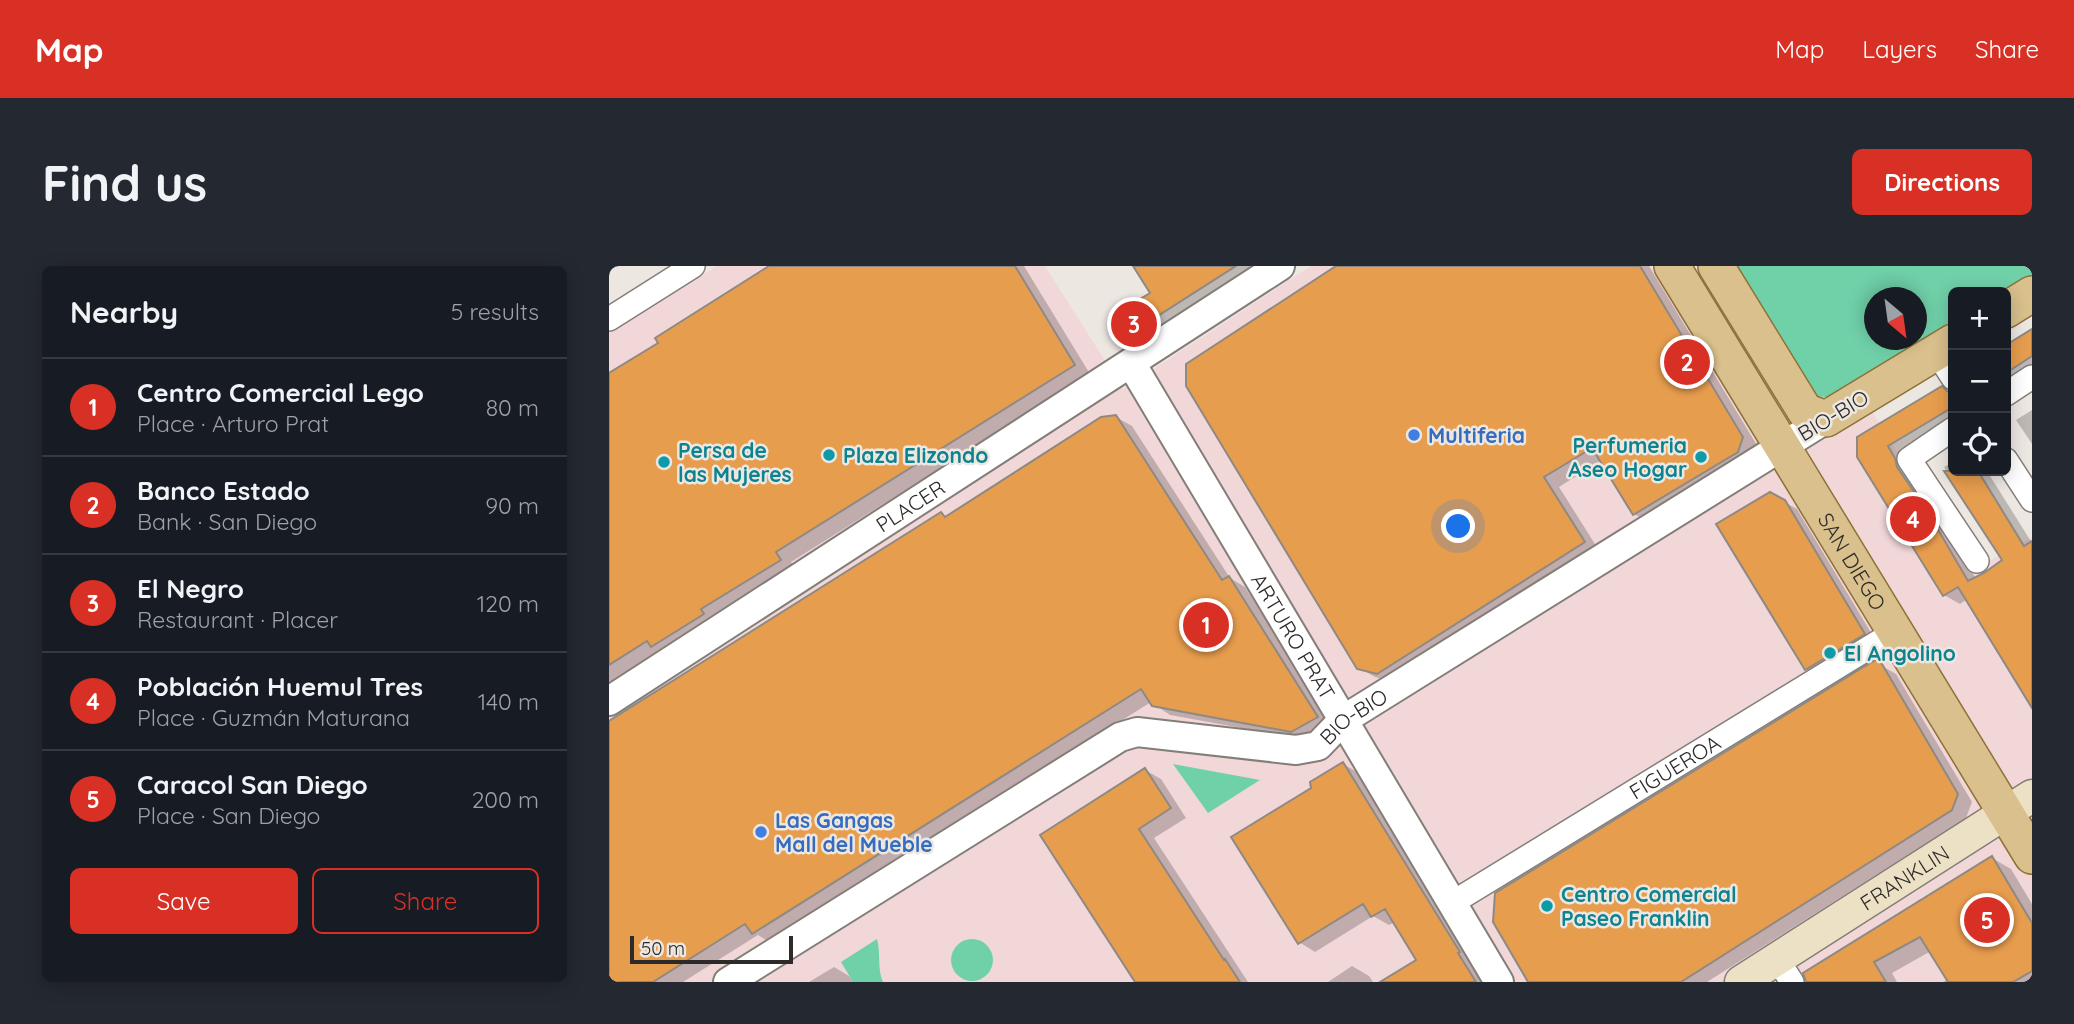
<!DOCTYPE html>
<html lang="en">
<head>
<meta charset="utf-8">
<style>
  body { margin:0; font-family:Quicksand,sans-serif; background:#242831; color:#f1f3f6 }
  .controls { position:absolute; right:21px; top:21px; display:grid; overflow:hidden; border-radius:10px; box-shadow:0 4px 18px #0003 }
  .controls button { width:63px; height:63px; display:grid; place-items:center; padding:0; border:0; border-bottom:2px solid #363941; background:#171b24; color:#f1f3f6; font:35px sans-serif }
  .compass { position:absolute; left:1255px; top:21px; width:63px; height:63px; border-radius:50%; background:#171b24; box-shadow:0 4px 18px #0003; rotate:151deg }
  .scale { position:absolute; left:21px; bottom:18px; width:163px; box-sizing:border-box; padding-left:7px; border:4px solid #2d2b29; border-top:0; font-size:19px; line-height:24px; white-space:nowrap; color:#2d2b29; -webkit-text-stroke:5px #ede7e2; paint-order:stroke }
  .you { position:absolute; left:850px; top:261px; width:24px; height:24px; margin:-18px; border:5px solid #fff; border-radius:50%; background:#1a73e8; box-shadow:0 0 0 10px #1a73e833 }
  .badge { display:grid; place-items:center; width:46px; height:46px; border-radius:50%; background:#d93025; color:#fff; font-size:23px; font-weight:700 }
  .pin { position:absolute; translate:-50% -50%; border:4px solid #fff; box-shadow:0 2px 7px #0006 }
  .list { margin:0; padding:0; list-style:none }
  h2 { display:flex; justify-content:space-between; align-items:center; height:91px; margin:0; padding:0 28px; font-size:30px }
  h2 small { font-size:23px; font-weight:400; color:#9ea1a6 }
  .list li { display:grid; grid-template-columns:46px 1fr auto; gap:21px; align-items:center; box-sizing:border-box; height:98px; padding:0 28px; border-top:2px solid #363941 }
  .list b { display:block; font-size:26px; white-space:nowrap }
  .list p { margin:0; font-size:23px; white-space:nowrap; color:#9ea1a6 }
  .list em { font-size:23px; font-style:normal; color:#9ea1a6 }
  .actions { display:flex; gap:14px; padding:21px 28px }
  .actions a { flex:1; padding:16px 0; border:2px solid #d93025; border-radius:10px; text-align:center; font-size:24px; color:#d93025 }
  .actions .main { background:#d93025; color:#fff }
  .icon { flex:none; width:38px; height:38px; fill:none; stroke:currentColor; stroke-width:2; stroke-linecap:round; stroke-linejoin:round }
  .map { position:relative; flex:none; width:1423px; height:716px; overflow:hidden; border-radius:10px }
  header { display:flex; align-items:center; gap:42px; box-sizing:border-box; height:98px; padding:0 35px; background:#d93025; color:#fff }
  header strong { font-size:33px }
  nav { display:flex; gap:38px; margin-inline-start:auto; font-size:24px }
  .intro { display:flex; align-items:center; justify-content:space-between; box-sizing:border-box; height:168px; padding:0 42px }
  h1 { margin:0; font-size:49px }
  .button { padding:18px 32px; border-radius:10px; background:#d93025; color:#fff; font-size:24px; font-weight:700 }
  main { display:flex; gap:42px; padding:0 42px }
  aside { flex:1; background:#171b24; border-radius:10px; box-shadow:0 4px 18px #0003 }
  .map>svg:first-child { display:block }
  .commercial { fill:#f2d7d9 }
  .green { fill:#70d1a9; fill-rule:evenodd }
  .shadow { fill:#0003 }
  .building { fill:#e79d4e; stroke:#8e8983; stroke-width:2 }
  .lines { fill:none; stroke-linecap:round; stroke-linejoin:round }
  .minor-casing { stroke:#837e78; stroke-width:26 }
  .tertiary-casing { stroke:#837e78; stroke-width:32 }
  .secondary-casing { stroke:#837e78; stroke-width:35 }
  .primary-casing { stroke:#8d7137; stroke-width:38 }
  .minor { stroke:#fff; stroke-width:23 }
  .tertiary { stroke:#fff; stroke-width:28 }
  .secondary { stroke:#ece0c5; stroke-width:32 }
  .primary { stroke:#d9c08c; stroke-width:35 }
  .shop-dot { fill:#3f7fe0; stroke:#ede7e2; stroke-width:2.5 }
  .culture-dot { fill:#0f9aa8; stroke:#ede7e2; stroke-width:2.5 }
  .labels { text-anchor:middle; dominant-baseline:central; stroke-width:5; stroke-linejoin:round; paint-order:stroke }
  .street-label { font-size:21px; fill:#2d2b29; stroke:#ede7e2 }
  .shop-label { font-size:21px; font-weight:bold; fill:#366cbe; stroke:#ede7e2; text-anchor:start }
  .culture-label { font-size:21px; font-weight:bold; fill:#0d838f; stroke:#ede7e2; text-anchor:start }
</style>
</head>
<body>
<header>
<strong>Map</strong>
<nav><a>Map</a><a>Layers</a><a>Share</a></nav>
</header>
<div class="intro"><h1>Find us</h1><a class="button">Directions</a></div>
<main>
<aside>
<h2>Nearby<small>5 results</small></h2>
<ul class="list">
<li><span class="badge">1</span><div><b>Centro Comercial Lego</b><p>Place · Arturo Prat</p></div><em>80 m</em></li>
<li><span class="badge">2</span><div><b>Banco Estado</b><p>Bank · San Diego</p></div><em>90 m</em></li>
<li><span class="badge">3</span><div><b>El Negro</b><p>Restaurant · Placer</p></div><em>120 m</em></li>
<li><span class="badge">4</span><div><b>Población Huemul Tres</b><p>Place · Guzmán Maturana</p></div><em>140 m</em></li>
<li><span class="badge">5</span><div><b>Caracol San Diego</b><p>Place · San Diego</p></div><em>200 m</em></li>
</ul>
<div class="actions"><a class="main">Save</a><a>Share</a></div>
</aside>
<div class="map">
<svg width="1423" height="716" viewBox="0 0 1423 716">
  <rect width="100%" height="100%" fill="#ede7e2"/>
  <path class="commercial" d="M108,0H436L514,123L702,0H1042L1163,200L1261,142L1362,305L1423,271V716H0V67Z"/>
  <path class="green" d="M1127,0H1423V11L1397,27L1344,26V59L1225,132L1206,130ZM1266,32H1308V74H1266Z
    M564,498L651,514L599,547Z
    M342 694a21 21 0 1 1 42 0a21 21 0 1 1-42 0Z
    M268,673C272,687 268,703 274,716H244L232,696Z"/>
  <path class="shadow" d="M163,0H415L481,108L182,296L187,304L0,418V109L51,77Z
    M530,0H650L536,73L524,66L543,27Z
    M731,0H1040L1149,181L1041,257L1025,248L993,194L950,221L991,286L785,416L766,411L749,401Z
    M1423,65V109L1397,126V81Z
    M1341,127L1344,128V159L1294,189L1367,313L1395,294L1335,201L1344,196V205H1378L1423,277V438L1358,333L1351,338L1335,329L1250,190Z
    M1423,144V178L1407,154Z
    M507,151L523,160L621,312L636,321L724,460L699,474L561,449L542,436L160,676L149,669L74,716H0V457L332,248L339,251Z
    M1161,228L1188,243L1267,375L1209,410L1197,403Z
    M1266,396L1287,408L1363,536L1357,552L1098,716H921Z
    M734,498L750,507L877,716H774L810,695L786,656L780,659L764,650L706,686L690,676L704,523Z
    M536,504L552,513L577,552L545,572L639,716H528L434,569Z
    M1383,592L1402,603L1423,638V716H1334L1339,713L1322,685L1283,707L1288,716H1199Z
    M743,700L760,710L764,716H719Z
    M225,701L240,710L244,716H200Z"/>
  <path class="building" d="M160,0H406L466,99L167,286L172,294L92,343L95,348L42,381L38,375L0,399V107L49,77L46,72Z
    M524,0H627L522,67L509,46L541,27Z
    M727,0H1031L1134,171L1129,186L1024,249L983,182L935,211L976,276L768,408L748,403L577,120V98Z
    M1423,63V90L1397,107V79Z
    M1333,120L1338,125L1344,126V141L1279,180L1286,192L1288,201L1317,243L1359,315L1375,307L1393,294L1335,205H1369L1415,280L1423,275V442L1349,321L1334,330L1248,191V171Z
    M507,149L613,314L620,310L709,451L682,466L543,440L532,423L143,668L136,658L44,716H0V455L332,246L336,251L492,151Z
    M1161,226L1176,234L1256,368L1196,404L1107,258Z
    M1266,394L1273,398L1349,528L1343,544L1072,716H919L884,656L886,627Z
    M734,496L851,686L849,687L867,716H771L807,694L776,643L762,651L754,638L689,678L622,571L702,522L701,516Z
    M536,502L562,542L530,563L615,694L616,693L631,716H526L431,569Z
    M1383,590L1423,657V705L1404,716H1339L1311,671L1265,696L1277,716H1197L1194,707Z"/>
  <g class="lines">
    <defs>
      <g id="minor">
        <path d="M0,53L84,0"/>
        <path d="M1327,86L1344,112"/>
        <path d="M1397,128L1423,111"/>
        <path d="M1344,163L1300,193L1368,295"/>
        <path d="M1397,194L1423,234"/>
        <path id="s1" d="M843,637L1287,365"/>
        <path d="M1168,693L1183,716"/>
      </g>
      <g id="tertiary">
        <path id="s2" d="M522,97L890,716"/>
        <path id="s3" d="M0,435L671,0"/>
        <path id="s4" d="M119,716L511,471L528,466L687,484L709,480L734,454L1217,153"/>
      </g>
      <g id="secondary">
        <path id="s5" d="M1132,716L1423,530"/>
      </g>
      <g id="primary">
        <path id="s6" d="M1063,0L1423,590"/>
        <path d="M1107,0L1196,145L1217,153L1344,76"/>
        <path d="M1397,44L1423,28"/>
      </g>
    </defs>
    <use href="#minor" class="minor-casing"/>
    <use href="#tertiary" class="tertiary-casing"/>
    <use href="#secondary" class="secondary-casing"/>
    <use href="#primary" class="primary-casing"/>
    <use href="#minor" class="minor"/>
    <use href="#tertiary" class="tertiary"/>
    <use href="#secondary" class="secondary"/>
    <use href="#primary" class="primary"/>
  </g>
  <g class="shop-dot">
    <circle cx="805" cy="169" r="7"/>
    <circle cx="152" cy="566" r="7"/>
  </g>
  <g class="culture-dot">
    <circle cx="220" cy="189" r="7"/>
    <circle cx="1092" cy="191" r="7"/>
    <circle cx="55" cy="196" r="7"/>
    <circle cx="1221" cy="387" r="7"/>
    <circle cx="938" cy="640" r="7"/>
  </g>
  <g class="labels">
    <g class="street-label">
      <text transform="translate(1224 149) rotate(-31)">BIO-BIO</text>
      <text stroke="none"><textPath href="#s3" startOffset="359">PLACER</textPath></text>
      <text stroke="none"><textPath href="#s6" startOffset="346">SAN DIEGO</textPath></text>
      <text stroke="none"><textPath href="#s2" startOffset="318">ARTURO PRAT</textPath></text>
      <text stroke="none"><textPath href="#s4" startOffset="709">BIO-BIO</textPath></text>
      <text stroke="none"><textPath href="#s1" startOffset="261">FIGUEROA</textPath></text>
      <text stroke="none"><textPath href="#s5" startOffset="194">FRANKLIN</textPath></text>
    </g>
    <g class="shop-label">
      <text x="819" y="169">Multiferia</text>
      <text x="166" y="554">Las Gangas<tspan x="166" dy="24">Mall del Mueble</tspan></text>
    </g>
    <g class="culture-label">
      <text x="1078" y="179" text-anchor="end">Perfumeria<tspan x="1078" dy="24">Aseo Hogar</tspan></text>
      <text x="69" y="184">Persa de<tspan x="69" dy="24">las Mujeres</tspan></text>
      <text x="234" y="189">Plaza Elizondo</text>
      <text x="1235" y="387">El Angolino</text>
      <text x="952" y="628">Centro Comercial<tspan x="952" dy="24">Paseo Franklin</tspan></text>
    </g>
  </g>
</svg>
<div class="controls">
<button>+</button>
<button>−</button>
<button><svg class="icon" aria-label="locate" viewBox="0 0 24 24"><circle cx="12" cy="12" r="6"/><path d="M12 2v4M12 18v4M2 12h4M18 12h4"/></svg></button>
</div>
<svg class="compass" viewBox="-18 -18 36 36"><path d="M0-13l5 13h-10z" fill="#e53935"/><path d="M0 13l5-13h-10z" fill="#9ea1a6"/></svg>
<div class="scale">50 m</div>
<div class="you"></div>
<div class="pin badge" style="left:597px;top:359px">1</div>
<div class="pin badge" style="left:1078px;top:96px">2</div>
<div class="pin badge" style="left:525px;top:58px">3</div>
<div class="pin badge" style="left:1304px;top:253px">4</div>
<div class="pin badge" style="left:1378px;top:654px">5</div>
</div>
</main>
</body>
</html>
